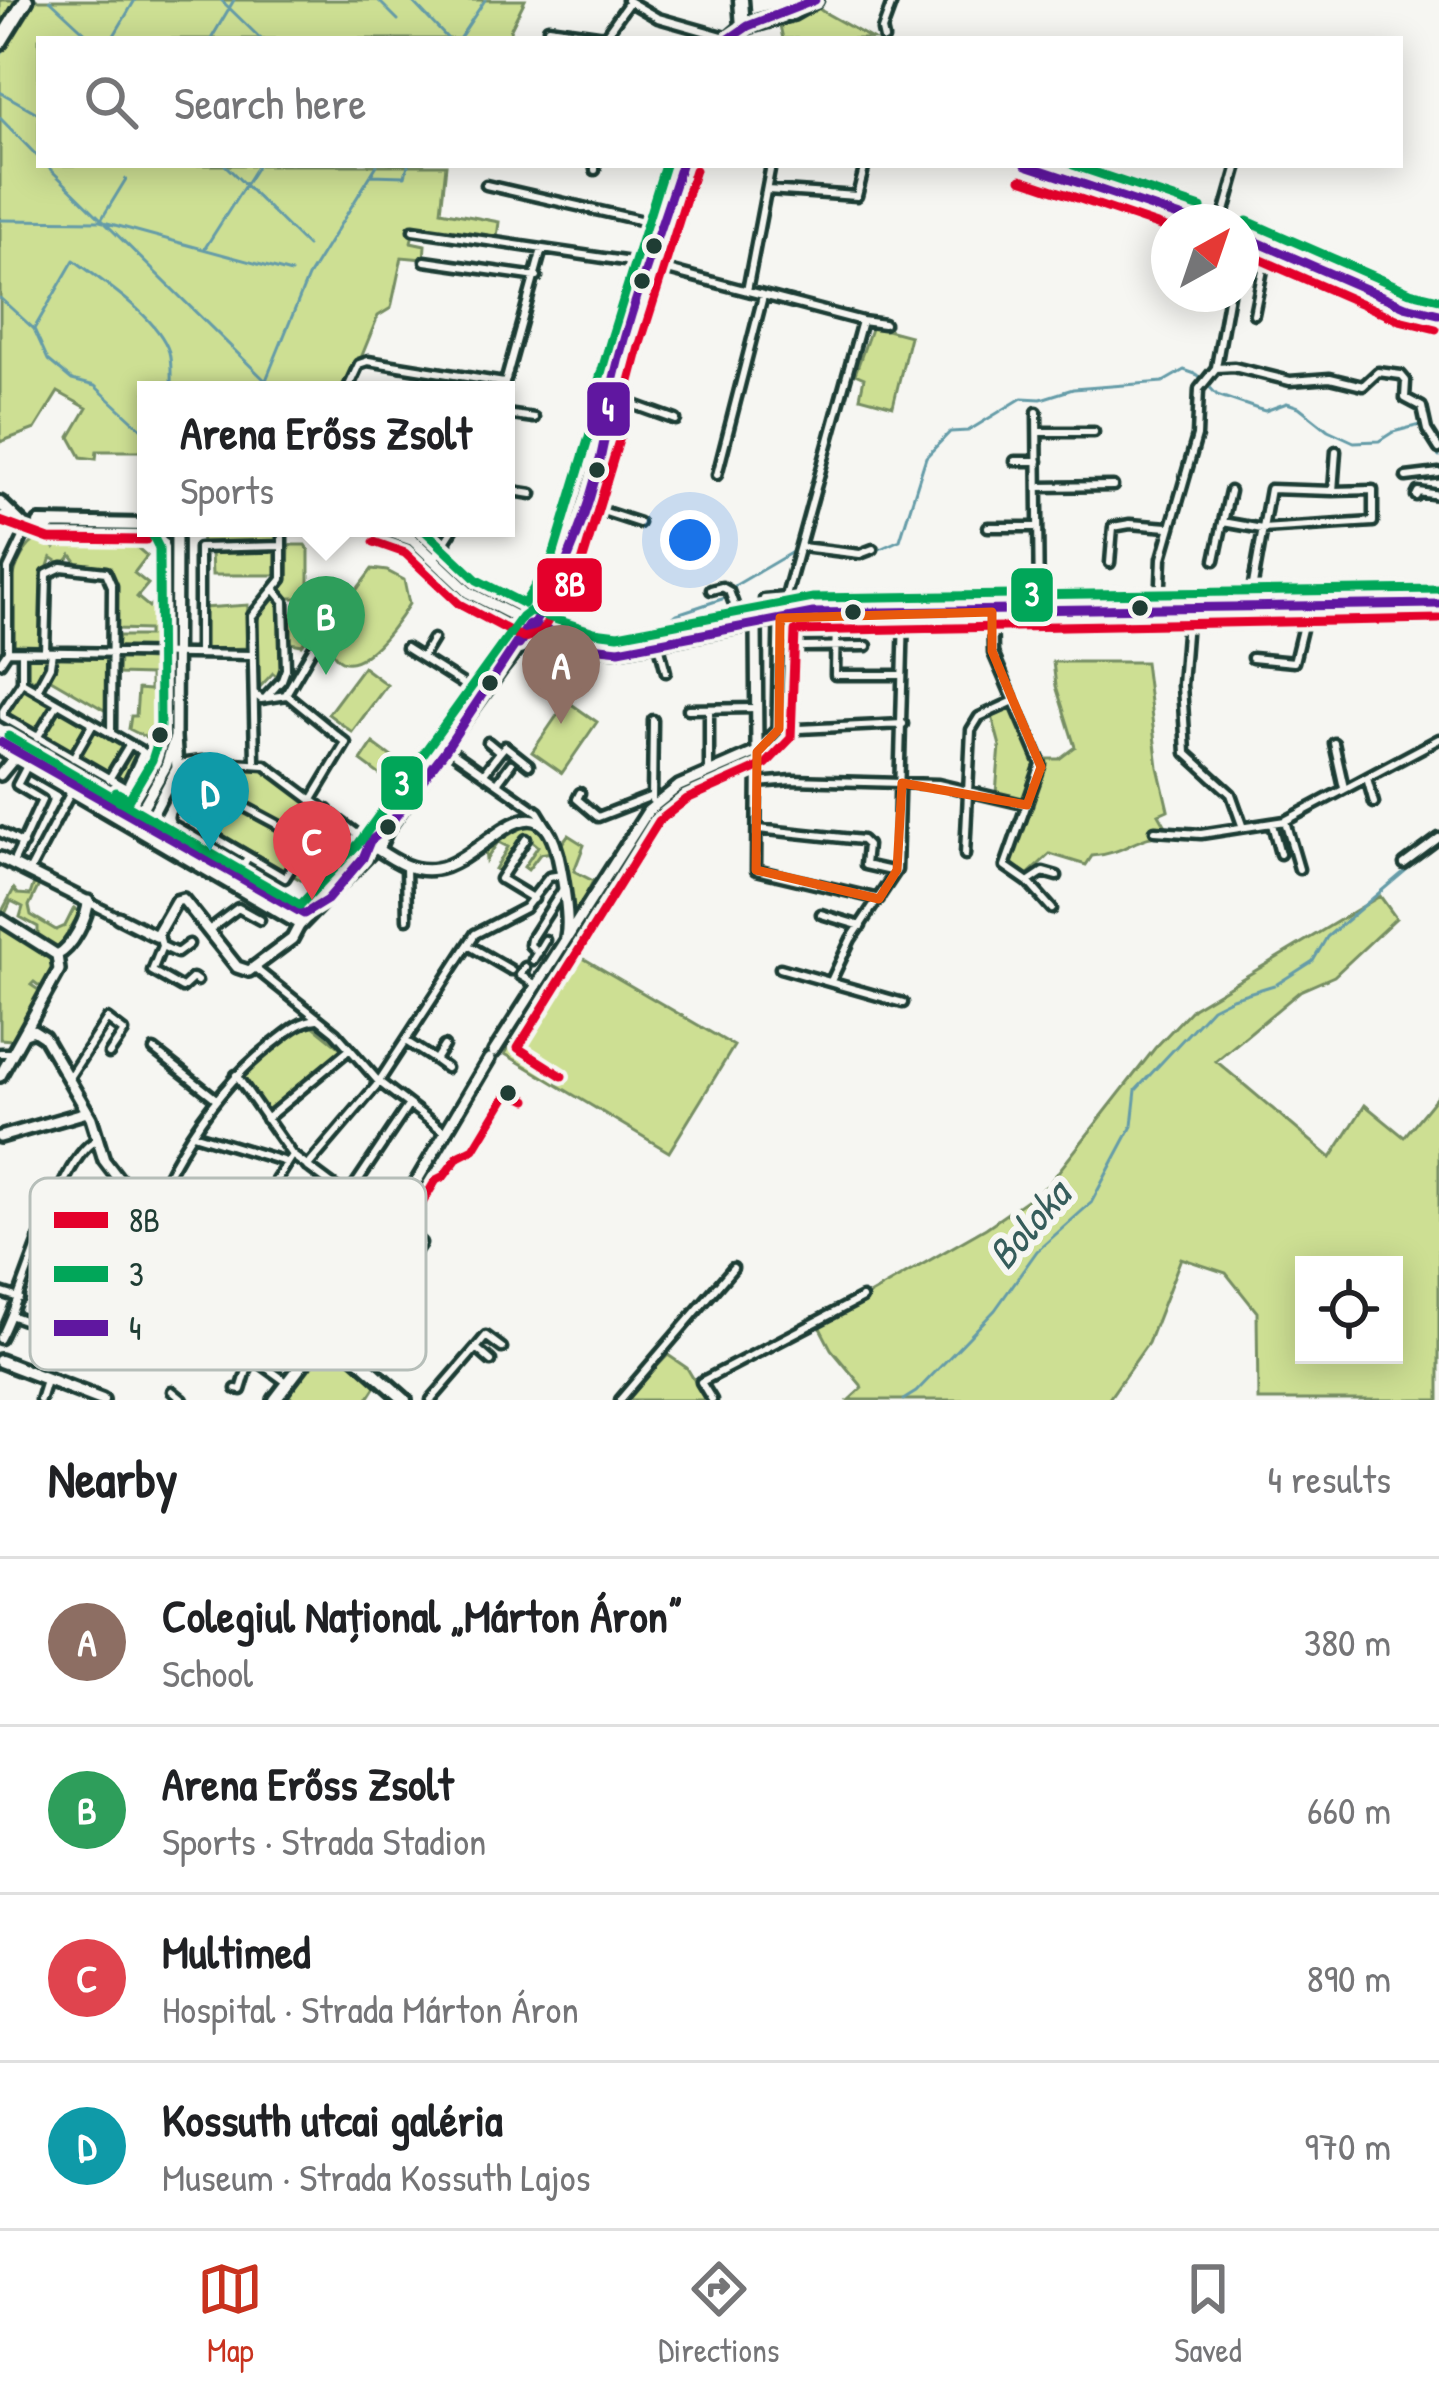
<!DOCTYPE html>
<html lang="en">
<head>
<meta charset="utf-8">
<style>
  body { margin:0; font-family:"Patrick Hand",sans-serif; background:#f6f6f6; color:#202124 }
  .controls { position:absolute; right:36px; bottom:36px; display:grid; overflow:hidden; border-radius:0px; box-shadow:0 6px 30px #0003 }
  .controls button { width:108px; height:108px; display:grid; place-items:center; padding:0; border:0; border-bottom:3px solid #e0e0e0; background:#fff; color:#202124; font:60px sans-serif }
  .compass { position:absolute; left:1151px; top:204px; width:108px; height:108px; border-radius:50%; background:#fff; box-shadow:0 6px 30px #0003; rotate:40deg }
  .you { position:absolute; left:690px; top:540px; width:42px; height:42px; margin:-30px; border:9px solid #fff; border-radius:50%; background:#1a73e8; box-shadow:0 0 0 18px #1a73e833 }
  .badge { display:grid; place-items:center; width:78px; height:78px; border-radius:50%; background:#c8321e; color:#fff; font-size:39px; font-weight:700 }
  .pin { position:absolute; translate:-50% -99px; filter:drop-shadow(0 3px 6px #0008) }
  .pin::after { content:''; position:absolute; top:63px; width:42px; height:36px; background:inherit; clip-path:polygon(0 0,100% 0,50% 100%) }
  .popup { position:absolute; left:137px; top:381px; width:378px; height:156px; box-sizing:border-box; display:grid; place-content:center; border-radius:0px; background:#fff; filter:drop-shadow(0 3px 9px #0005); font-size:39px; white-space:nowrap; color:#757577 }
  .popup b { font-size:45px; color:#202124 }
  .popup::after { content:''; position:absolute; left:50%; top:100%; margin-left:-24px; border:24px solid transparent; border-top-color:#fff }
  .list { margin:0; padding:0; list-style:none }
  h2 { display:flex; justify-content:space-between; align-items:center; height:156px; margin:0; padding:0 48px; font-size:51px }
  h2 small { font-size:39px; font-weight:400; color:#757577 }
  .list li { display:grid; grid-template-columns:78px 1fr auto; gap:36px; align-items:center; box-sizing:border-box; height:168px; padding:0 48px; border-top:3px solid #e0e0e0 }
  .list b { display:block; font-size:45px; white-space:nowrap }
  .list p { margin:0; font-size:39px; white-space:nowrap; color:#757577 }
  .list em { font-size:39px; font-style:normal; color:#757577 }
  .icon { flex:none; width:66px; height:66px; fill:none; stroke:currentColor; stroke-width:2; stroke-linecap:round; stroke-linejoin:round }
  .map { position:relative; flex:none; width:1439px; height:1400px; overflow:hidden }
  .search { position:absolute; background:#fff; box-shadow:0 6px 30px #0003; left:36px; right:36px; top:36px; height:132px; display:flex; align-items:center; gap:30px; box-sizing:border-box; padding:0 42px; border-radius:0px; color:#757577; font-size:45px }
  .sheet { height:828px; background:#fff }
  nav { display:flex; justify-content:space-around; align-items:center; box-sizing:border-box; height:168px; border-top:3px solid #e0e0e0; background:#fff; font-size:33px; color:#757577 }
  nav a { display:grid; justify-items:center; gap:6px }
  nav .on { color:#c8321e }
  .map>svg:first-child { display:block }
  .green { fill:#cddf93; stroke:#768e64; stroke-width:3; fill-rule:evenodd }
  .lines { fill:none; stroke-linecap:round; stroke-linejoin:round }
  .stream { stroke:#659ca8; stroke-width:3 }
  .minor-casing { stroke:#1f3d34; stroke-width:15 }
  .tertiary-casing { stroke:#1f3d34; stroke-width:18 }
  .secondary-casing { stroke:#1f3d34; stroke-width:20 }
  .primary-casing { stroke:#1f3d34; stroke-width:21 }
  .minor { stroke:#f6f6f2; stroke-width:6 }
  .tertiary { stroke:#f6f6f2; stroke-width:9 }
  .secondary { stroke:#f6f6f2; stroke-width:10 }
  .primary { stroke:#f6f6f2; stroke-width:12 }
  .bus-1-casing { stroke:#f6f6f2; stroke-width:18 }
  .bus-2-casing { stroke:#f6f6f2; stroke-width:18 }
  .bus-3-casing { stroke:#f6f6f2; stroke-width:18 }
  .bus-1 { stroke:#6017a0; stroke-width:9 }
  .bus-2 { stroke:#e4002b; stroke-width:9 }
  .bus-3 { stroke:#01a659; stroke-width:9 }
  .marked { fill:none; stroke:#e8590c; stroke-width:9; stroke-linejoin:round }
  .bus-dot { fill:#1f3d34; stroke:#f6f6f2; stroke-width:4.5 }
  .labels { text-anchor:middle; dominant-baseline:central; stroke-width:12; stroke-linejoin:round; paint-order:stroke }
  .water-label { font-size:42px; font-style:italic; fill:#365d5b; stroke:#f6f6f2 }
  .key { fill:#f6f6f2; stroke:#b6beb9; stroke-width:3 }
  .key-label { font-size:33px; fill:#1f3d34 }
  .line-badge { stroke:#f6f6f2; stroke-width:4.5 }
  .badge-label { font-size:33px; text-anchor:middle; font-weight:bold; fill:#fff }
</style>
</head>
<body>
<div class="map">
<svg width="1439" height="1400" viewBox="0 0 1439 1400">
  <rect width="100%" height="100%" fill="#f6f6f2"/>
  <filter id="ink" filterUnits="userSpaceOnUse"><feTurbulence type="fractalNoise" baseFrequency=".00833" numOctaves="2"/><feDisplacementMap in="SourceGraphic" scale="24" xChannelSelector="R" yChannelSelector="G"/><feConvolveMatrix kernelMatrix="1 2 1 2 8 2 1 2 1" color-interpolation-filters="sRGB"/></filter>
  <g filter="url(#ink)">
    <path class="green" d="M0,0H525L510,30L512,39H39V165H446L441,211L499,222L496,245L413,234L411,242L425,245L424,259L402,257L391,308L378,316L348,390H146V451H97L96,459L81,457L70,437L87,408L58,392L35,429L0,442Z
      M816,6L822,11L872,39H783L779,21Z
      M872,326L910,336L893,406L860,397L864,378L855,374Z
      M69,530L84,542L92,532L146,533V542L137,535L133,544L147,556L134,573L148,584L137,597L149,607L155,600L154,652L116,649L119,636H148V630L117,629L113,575L103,566L78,564L71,555L63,565L51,557L42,584L40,646L13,645C9,608 5,558 41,536L55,548Z
      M275,530L279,536V575H212L211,552L204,551L201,557L202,531Z
      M289,545H305L309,551V590L344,589L302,645L286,642V614H302V598H283L281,590L288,580Z
      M372,569L387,571L404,580L409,604C392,632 339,703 326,631Z
      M274,594L281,600L283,676L281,680L273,673L257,690C256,654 246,621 274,594Z
      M248,605L246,648L201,650L203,608Z
      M25,656L105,658L109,661L106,711L44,675L39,683L24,674Z
      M119,658L168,661L167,722L157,760V737L149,739L129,729L131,716H136L138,689L150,690V675L118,674Z
      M1053,662H1145L1158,767L1168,810L1159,814L1171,835C1135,834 1130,853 1092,856L1086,865L1050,854L1026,876L1009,860L1028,808L996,793L1000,746L992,716L1013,709L1036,759H1059L1075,747L1056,686Z
      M363,667L387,685L352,732L328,714Z
      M23,687L140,753L128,785L6,716Z
      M567,701L597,722L562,773L532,752Z
      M373,743L408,769L395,786L361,761Z
      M251,765L270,771L358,838L339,862L311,886L187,814L201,790L181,779L187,770Z
      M528,823L546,829L552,852L540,854L528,870L524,867L538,846L526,836L502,873L495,869L508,847L498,842L486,860L485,847L514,826Z
      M568,835L584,845L574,871L593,881L572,922L560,846Z
      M34,883L39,885L29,906L31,915L56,930L65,926L74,908L80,912L57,951L38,939V927L20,917L23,907L11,901L5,914L0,915L14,889L18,894L30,895Z
      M1380,896L1396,918L1334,976L1300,991L1216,1061L1331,1158L1365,1105L1404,1137L1439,1094V1400H1258L1257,1312L1226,1273L1181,1258L1148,1343L1108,1400H849L862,1388L861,1385L831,1349L818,1324L986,1228L1048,1185L1155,1048L1193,1008ZM1304,1265H1394V1355H1304Z
      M0,923L54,957L55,964L42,988L34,982L31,985L40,991L12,1040L0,1039Z
      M576,954L734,1046L669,1152L505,1054L519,1029L527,1033Z
      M311,1024L342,1049L268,1115L242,1074L297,1028Z
      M327,1339L378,1383L367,1400H293L287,1393Z
      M668,1355L687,1368L706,1400H625Z"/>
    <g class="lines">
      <path class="stream" d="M50,0L92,39
        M221,0L261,39
        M378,0L398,20
        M411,0L448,39
        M112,39L135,0
        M211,39L234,0
        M459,39L485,0
        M0,55L35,0
        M0,92L39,114
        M0,118L39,158
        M46,165L275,390
        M123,165H127
        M225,165L307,246
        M371,175L405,176L408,165
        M0,220L100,221L291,273
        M101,220L126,179
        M205,248L258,165
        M0,298L34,329L48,360L72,380L95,386L146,433
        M34,329L74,260C103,282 158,317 169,352C172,364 171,377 171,390
        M262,390L308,277L377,165
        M1428,438L1439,457
        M417,528L470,580L509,607
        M873,552L900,540L926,457L950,432L968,431L1022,398L1041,399L1073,389L1163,382L1184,370L1198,375L1217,395L1258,409L1265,411L1287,403L1299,407L1328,430L1354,442L1379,441L1393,432L1420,425L1424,429
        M578,637L613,644L656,630L677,614L725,598L736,585L794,551L858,557
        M1277,984L1313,961L1327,937L1438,843
        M903,1400L916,1392L995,1310L1037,1251L1091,1203L1132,1126L1136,1090L1212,1008L1232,998L1274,985"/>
      <defs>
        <path id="minor" d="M627,0L658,18L729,38
          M548,28L605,36L629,2
          M884,39L882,30L893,0
          M1026,165L1196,222
          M595,170V165
          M486,185L661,225
          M767,190L857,196L865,165
          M1222,222L1238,165
          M413,230L645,264L862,321L884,324
          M1241,235L1405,306L1439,314
          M1241,247L1244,235
          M425,261L537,277
          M747,291L771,165
          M1254,314L1268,245
          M1216,367L1229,294
          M347,390L359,364L368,361L504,383
          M503,390L542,249
          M612,397L676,420
          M1037,412L1039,611
          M506,414L534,418
          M1038,432H1094
          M1015,461H1038
          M717,475L763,296
          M1406,477L1439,473
          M1038,487L1113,486
          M506,490L532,494
          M1230,491L1223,522L1262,529L1373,522V490L1333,491
          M1416,496L1418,492L1439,495
          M584,505L639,523
          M988,527H1037
          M429,528L446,544
          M325,541V528
          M802,547L860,554L873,549
          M434,559L454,528
          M1215,560L1223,522
          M1110,563L1113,527L1130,524L1168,527
          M711,590L722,587L729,591L742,626
          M764,599L786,597
          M1249,607L1270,489L1333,491L1336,451
          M1160,608L1162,558L1197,436L1199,389L1216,368L1234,367L1290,381L1330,378L1363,386L1378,372L1401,375L1406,381L1405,398L1422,407L1427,430L1439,449
          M1188,608L1182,685L1186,753L1231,794L1242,825
          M992,612L993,653L1041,764L1005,866L1028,882L1043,872L1057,876
          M836,613L835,675H902
          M780,618L862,321
          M659,645L666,672
          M804,647L867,646
          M406,648L479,694
          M8,651L251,655
          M8,651V569L27,529
          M45,652L47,574L62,567L106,572L112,586L111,734
          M199,653V548L282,546
          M422,657L433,639
          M1252,658L1294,662L1303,625L1302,607
          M0,663L8,651
          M22,682L143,752L126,788L3,717V711L22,682V652
          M37,690L50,666L52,652
          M254,693L261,699L286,695
          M267,696L282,680L286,669L284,601L274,589
          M688,709L757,708
          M709,709V772
          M778,730L903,724
          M37,738L58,703
          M488,742L500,752L505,746L529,765
          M1334,743L1344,788
          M447,748L538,812L549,830
          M757,753L756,870L879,899
          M73,758L92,725
          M255,761L252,616L282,579V528
          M178,764L202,761L265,765L369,843
          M484,773L500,752
          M1367,778L1374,803
          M109,779L129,746
          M497,783L511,764
          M757,783L792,780L938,784L1027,805
          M580,793L577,799L598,817L652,796
          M313,798L346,743L286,694L314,646L326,650
          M652,800L653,720
          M1285,821L1299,869
          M1272,824L1280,854
          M758,829L862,840L867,845L865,865L896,872
          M1155,831L1201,834L1285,821L1439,739
          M0,832L23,844
          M308,841L202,784L180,817L285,878L328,810
          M965,855L971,730L979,717L1014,701
          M13,863L42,800L17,785L28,764
          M1404,864L1439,838
          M406,866L407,919
          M29,872L72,790L81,789
          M236,878L248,857
          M500,879L526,839
          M501,879L534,899
          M1028,882L1052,909
          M90,903L118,917
          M821,914L861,926
          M209,930L238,908L260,920
          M159,935L162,946L152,971L182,988L193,978L197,981
          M468,945L511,970
          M162,946L177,953L189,944
          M538,953L530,945L531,939L563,889
          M533,960L545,940
          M525,967L520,975L538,986
          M780,968L903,1003
          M256,969L335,1032L378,1081L446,1133
          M831,981L851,939L897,870L904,614
          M407,1042L435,1060L444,1046
          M154,1050L215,1098
          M0,1053H13
          M435,1060L446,1068
          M236,1075L292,1155L389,1227
          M68,1079L107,1019L124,1032L109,1054
          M266,1119L350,1049
          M193,1134L286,1162
          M307,1167L376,1086L475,934L525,908L549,877L562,875
          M257,1209L307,1241L347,1197L408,1106
          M392,1222L407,1232L394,1255
          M407,1232L421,1243L411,1258
          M38,1240L175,1302L288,1383
          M224,1263L292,1155
          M121,1276C157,1192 196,1104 270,1046C285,1035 298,1021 317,1019
          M192,1276L235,1304L224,1337
          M360,1277L371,1284
          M0,1292L19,1298
          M13,1316L57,1332L119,1346
          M0,1339C23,1299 60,1154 97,1140
          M476,1348L486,1336L502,1348
          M236,1389L241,1390L251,1357
          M172,1391L183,1400
          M40,1400L45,1384
          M431,1400L476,1348L491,1361
          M620,1400L733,1268
          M712,1400L701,1382L862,1298"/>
        <path id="tertiary" d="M756,623L757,749
          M534,626L591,647L619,650L813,613L1439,604
          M0,775L15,757
          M133,824L166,766L175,737
          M144,830L177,768L175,737L176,531
          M377,849C395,861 413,873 436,869C482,863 541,763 560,865C564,886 570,919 566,937
          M0,858L90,903
          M118,917L156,936L176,901L183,899L237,967L249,971L292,939L300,924
          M0,919L57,955
          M57,955C72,948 88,917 88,901
          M25,1033L33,1030L44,1037L91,1118L104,1160L146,1215L324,1330
          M494,1052L648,811L679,786L757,752L778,730L780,618
          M0,1076L59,970L57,955
          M0,1137L87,1112
          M329,1329L489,1059"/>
        <path id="secondary" d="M729,39L743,27
          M0,503L30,532L50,526
          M39,523L146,525
          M166,528L172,532L179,528
          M379,528L413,540L468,592L534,626
          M0,749L300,924L372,850
          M369,847L378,848L387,828L500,669L540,620L562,579L606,433L610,397L625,343L681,165
          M330,1334L405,1400
          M0,1361L102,1400
          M275,1400L329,1329"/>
        <path id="primary" d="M741,0L743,27L792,13L815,0
          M0,42L26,0"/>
      </defs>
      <use href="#minor" class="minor-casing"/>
      <use href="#tertiary" class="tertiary-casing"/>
      <use href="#secondary" class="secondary-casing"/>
      <use href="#primary" class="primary-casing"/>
      <use href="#minor" class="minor"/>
      <use href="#tertiary" class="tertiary"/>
      <use href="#secondary" class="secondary"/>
      <use href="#primary" class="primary"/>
      <defs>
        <path id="bus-1" d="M729,39L748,26L815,0
          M1026,165L1196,222
          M1241,235L1405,306L1439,314
          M519,645C563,587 592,504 606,432C608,420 608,408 610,396C626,318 657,241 681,165
          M0,742L304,914L327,900L363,858L370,841L387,828L444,752L529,624L591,647L619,650L813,613L1439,604"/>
        <path id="bus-2" d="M1021,179L1169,229
          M1241,251L1399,320L1436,329
          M0,521L49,539L146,540
          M374,542L405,553L459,604L523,638L540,634L581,566L620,437L625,400L639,347L695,170
          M562,1076L518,1048L659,821L687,799L766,764L791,738L795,631L1439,619
          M345,1332L436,1180L444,1176L458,1157L474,1149L509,1091L527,1100"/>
        <path id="bus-3" d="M1073,165L1201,208
          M1247,221L1410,292L1439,299
          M422,528L477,580L524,604L553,556L591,430L595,394L611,339L665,165
          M8,736L300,905L359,843L522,617L530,611L594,632L618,635L813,598L1439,589
          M116,792L129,799L152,760L160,735L159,548L152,534"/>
      </defs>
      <use href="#bus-1" class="bus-1-casing"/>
      <use href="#bus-2" class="bus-2-casing"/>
      <use href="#bus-3" class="bus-3-casing"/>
      <use href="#bus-1" class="bus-1"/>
      <use href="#bus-2" class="bus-2"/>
      <use href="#bus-3" class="bus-3"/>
    </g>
  </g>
  <path class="marked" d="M992,612V651L1041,767L1027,805L902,783L897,870L879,899L756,870L757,752L779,729L780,618Z"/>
  <g class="bus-dot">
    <circle cx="654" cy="246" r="10"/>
    <circle cx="642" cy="281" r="10"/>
    <circle cx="597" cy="470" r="10"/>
    <circle cx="1140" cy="608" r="10"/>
    <circle cx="853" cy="612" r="10"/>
    <circle cx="490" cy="683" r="10"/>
    <circle cx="160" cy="735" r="10"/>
    <circle cx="388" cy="827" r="10"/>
    <circle cx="508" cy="1093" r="10"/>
  </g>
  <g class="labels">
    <g class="water-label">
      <text transform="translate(1028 1224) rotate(-49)">Boloka</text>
    </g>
  </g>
  <rect x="30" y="1178" width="396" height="192" rx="18" class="key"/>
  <rect x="54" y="1212" width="54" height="16" fill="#e4002b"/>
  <rect x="54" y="1266" width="54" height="16" fill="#01a659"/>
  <rect x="54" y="1320" width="54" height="16" fill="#6017a0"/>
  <g class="key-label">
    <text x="129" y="1232">8B</text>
    <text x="129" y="1286">3</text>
    <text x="129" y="1340">4</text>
  </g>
  <g class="line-badge">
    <rect x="585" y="380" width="47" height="58" rx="12" fill="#6017a0"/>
    <rect x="535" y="556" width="69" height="58" rx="12" fill="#e4002b"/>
    <rect x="1009" y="566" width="46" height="58" rx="12" fill="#01a659"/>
    <rect x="379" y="754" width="46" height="58" rx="12" fill="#01a659"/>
  </g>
  <g class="badge-label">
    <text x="608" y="421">4</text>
    <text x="570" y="596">8B</text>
    <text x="1032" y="606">3</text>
    <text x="402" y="795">3</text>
  </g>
</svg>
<div class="controls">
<button><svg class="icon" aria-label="locate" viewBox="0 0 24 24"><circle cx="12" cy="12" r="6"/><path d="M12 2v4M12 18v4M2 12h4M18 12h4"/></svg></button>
</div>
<svg class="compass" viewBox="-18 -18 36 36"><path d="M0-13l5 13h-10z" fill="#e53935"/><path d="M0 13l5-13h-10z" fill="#757577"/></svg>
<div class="you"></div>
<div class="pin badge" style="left:561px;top:724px;background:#8d6e63">A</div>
<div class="pin badge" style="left:326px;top:675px;background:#2e9e5b">B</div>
<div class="popup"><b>Arena Erőss Zsolt</b>Sports</div>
<div class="pin badge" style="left:312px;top:900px;background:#e0444e">C</div>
<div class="pin badge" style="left:210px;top:851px;background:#0f9aa8">D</div>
<div class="search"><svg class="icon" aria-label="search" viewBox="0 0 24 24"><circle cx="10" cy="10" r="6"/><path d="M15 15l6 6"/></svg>Search here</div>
</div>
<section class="sheet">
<h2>Nearby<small>4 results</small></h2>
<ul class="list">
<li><span class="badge" style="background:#8d6e63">A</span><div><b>Colegiul Național „Márton Áron”</b><p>School</p></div><em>380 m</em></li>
<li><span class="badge" style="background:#2e9e5b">B</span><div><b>Arena Erőss Zsolt</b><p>Sports · Strada Stadion</p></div><em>660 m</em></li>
<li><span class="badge" style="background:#e0444e">C</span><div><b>Multimed</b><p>Hospital · Strada Márton Áron</p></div><em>890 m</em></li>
<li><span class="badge" style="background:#0f9aa8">D</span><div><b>Kossuth utcai galéria</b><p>Museum · Strada Kossuth Lajos</p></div><em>970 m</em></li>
</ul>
</section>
<nav>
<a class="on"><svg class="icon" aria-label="map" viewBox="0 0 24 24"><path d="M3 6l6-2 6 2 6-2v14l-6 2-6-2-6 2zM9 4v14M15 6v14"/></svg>Map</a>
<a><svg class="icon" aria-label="directions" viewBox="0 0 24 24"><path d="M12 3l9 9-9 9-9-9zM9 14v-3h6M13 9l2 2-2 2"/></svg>Directions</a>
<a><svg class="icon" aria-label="saved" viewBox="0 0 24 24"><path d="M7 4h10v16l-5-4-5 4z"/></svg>Saved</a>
</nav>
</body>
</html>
